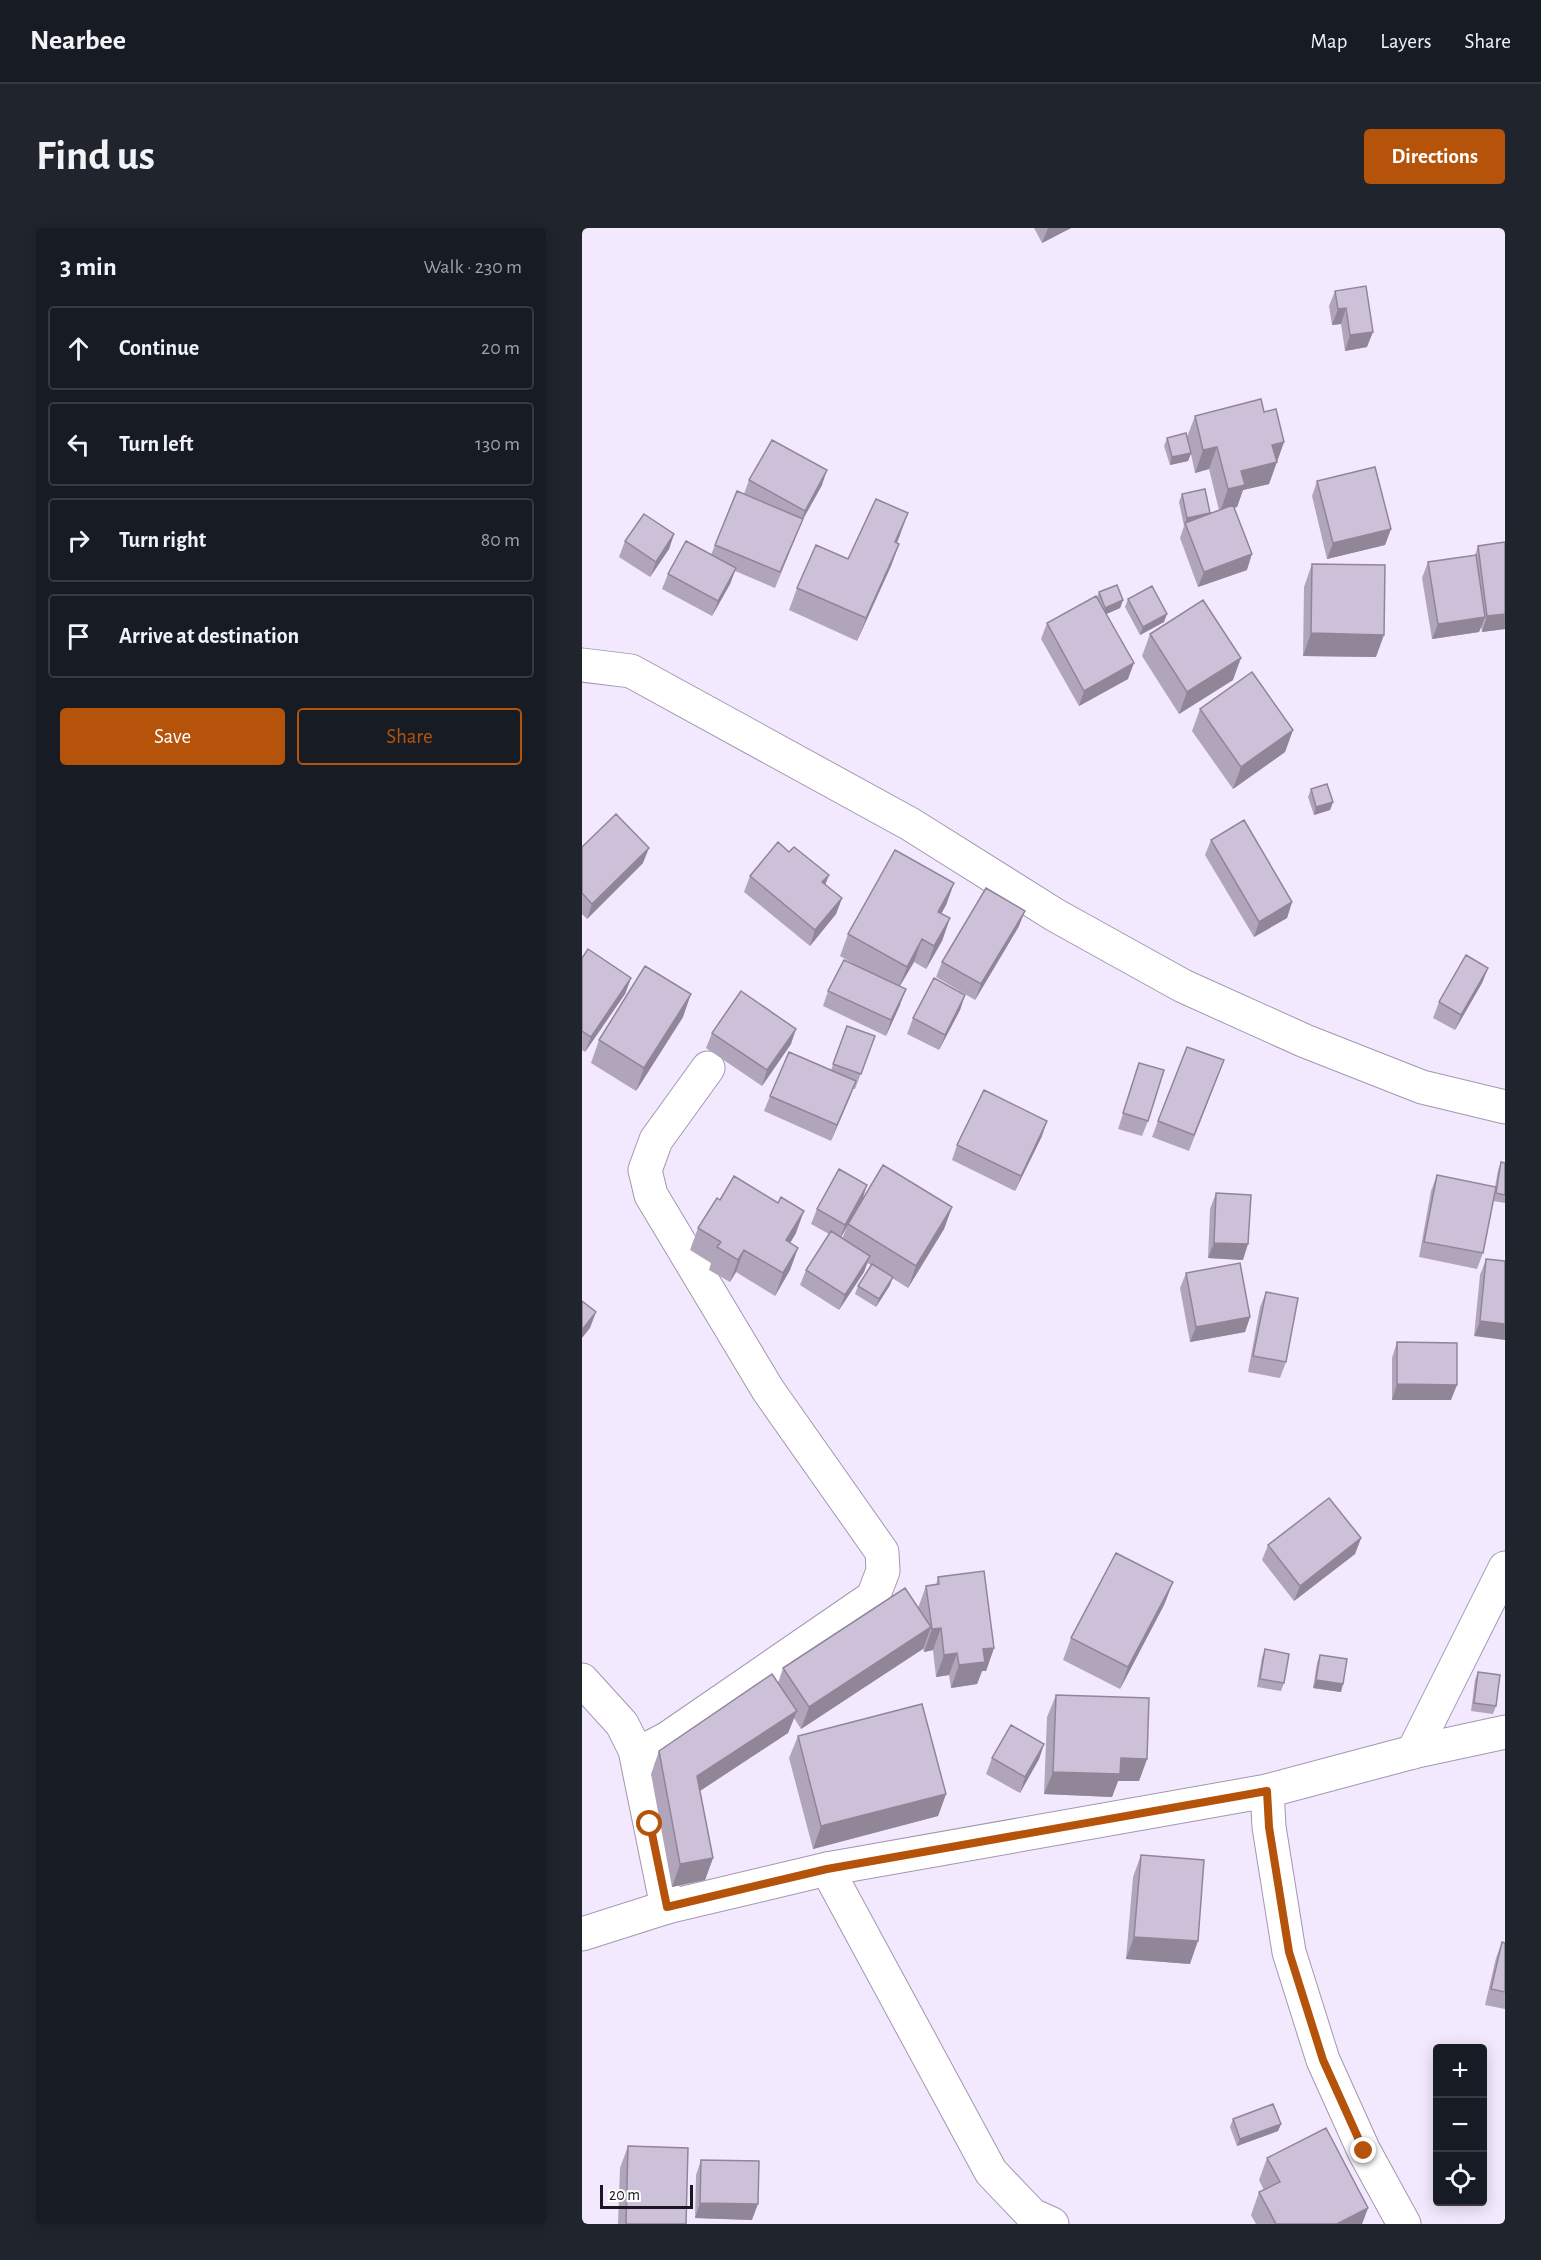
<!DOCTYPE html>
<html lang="en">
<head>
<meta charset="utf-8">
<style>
  body { margin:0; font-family:"Alegreya Sans",sans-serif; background:#20242c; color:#f1f3f6 }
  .controls { position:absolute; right:18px; bottom:18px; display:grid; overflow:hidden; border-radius:6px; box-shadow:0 3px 15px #0003 }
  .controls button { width:54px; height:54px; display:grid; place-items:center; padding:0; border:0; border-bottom:2px solid #363941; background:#171b24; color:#f1f3f6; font:30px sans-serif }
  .scale { position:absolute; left:18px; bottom:15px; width:93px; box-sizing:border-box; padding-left:6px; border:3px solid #1b1720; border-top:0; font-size:16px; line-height:21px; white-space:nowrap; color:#1b1720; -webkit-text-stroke:4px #fff; paint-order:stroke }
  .stop { position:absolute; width:18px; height:18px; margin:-14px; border:4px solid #b45309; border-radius:50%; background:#fff }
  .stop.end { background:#b45309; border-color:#fff; box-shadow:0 2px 6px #0008 }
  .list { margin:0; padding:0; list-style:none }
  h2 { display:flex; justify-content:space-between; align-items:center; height:78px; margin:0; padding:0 24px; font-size:26px }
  h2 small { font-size:20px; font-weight:400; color:#9ea1a6 }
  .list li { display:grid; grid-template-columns:39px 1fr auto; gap:18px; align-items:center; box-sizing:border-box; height:84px; margin:0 12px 12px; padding:0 12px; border:2px solid #363941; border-radius:6px }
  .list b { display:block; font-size:22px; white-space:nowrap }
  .list em { font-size:20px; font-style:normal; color:#9ea1a6 }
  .actions { display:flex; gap:12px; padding:18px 24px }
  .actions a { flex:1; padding:14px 0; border:2px solid #b45309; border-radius:6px; text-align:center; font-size:21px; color:#b45309 }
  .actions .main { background:#b45309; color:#fff }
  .icon { flex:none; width:33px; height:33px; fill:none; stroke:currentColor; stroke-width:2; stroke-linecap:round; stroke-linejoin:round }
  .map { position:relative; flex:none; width:923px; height:1996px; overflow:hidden; border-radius:6px }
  header { display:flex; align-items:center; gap:36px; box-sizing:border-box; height:84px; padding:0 30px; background:#171b24; border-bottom:2px solid #363941 }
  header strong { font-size:28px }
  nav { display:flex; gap:33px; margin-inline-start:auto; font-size:21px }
  .intro { display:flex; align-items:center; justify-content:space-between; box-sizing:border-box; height:144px; padding:0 36px }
  h1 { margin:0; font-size:42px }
  .button { padding:15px 27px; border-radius:6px; background:#b45309; color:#fff; font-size:21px; font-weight:700 }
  main { display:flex; gap:36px; padding:0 36px }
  aside { flex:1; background:#171b24; border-radius:6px; box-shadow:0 3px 15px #0003 }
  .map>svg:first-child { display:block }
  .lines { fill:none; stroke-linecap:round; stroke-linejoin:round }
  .street-casing { stroke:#a397af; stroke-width:35 }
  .secondary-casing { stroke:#a397af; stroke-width:35 }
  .street { stroke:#fff; stroke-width:33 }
  .secondary { stroke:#fff; stroke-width:33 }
  .wall { fill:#b0a5bb; fill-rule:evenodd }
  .shaded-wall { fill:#908698 }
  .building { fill:#cdc0d9; stroke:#908698; stroke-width:1.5 }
  .route { stroke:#b45309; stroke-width:8 }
</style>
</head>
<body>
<header>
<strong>Nearbee</strong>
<nav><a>Map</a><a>Layers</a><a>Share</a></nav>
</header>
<div class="intro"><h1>Find us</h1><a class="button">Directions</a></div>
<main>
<aside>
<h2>3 min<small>Walk · 230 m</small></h2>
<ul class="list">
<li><svg class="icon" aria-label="ahead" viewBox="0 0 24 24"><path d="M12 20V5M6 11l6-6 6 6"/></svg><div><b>Continue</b></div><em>20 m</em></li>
<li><svg class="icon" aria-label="left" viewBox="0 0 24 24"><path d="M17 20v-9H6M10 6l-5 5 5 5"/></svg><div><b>Turn left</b></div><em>130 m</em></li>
<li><svg class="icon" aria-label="right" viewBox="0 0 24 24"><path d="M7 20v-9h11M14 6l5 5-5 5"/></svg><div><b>Turn right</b></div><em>80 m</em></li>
<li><svg class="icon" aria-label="arrive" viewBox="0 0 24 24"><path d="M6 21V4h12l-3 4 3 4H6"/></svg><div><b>Arrive at destination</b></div></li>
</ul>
<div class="actions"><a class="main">Save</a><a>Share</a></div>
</aside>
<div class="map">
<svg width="923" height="1996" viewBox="0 0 923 1996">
  <rect width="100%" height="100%" fill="#f3e9fe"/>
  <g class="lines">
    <defs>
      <path id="street" d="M0,437L49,443L328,596L473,687L601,758L723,813L840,859L923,879
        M0,1452L40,1496L53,1522L85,1679
        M53,1522L69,1519L86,1510L291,1369L301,1343L300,1324L186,1162L69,967L63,942L74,912L126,840
        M831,1524L923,1340
        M685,1563L687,1599L707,1724L741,1832L782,1923L822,1996
        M245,1641L409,1944L450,1987L470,1996"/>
      <path id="secondary" d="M0,1706L85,1679L245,1641L685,1563L831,1524L923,1504"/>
    </defs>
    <use href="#street" class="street-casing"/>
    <use href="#secondary" class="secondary-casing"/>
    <use href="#street" class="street"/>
    <use href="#secondary" class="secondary"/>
  </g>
  <path class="wall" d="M452,0H489L460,15Z
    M784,58L785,119L763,123L759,96L750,97L747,78L753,63Z
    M682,184L702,214L687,256L661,262L655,279L652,280L665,342L616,359L598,310L602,298L597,274L600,266L628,286L637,282L627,241L613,245L609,226L606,233L588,237L582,218L585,210L605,209L613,188Z
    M167,252L240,257L220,293L193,360L153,343L148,356L130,388L80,361L86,346L129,327L133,317L162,266Z
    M735,253L809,301L803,317L745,331L730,268Z
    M92,306L87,321L68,349L37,329L43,313Z
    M318,307L315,315L317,316L309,338L275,413L207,382L215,360L266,331Z
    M896,318L923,401L900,404L899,399L897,404L850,411L840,350L846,334L893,327Z
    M730,336L794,429L721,428L722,359Z
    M517,364L541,372L538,380L524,386L546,451L497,478L459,411L465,395L515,369Z
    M546,371L582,394L558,407L543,379Z
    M568,406L651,452L597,486L560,428Z
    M618,481L711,502L703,524L651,561L610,503Z
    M729,561L751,574L748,582L732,587L726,569Z
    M629,612L710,674L705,690L672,709L623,627Z
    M0,619L61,635L5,691L0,686Z
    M207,624L247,647L243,657L260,670L254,686L228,718L162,664L168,648Z
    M372,655L364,677L359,686L368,690L360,713L344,741L332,734L318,758V777L304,808L241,778L246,763L277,739L258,728L266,706Z
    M437,698L393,772L354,749L360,734Z
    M0,730L49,750L43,766L3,824L0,822Z
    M906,740L900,755L873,802L851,790L857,774Z
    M383,767L378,782L357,822L325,806L331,790Z
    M101,789L54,863L9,835L17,812Z
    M265,798L293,808L273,861H271L249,913L182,883L188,868L249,842Z
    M130,805L209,816L180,858L124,820Z
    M557,835L566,893L560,908L536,901Z
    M636,848L607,923L570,909L576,893Z
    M460,908L433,963L370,932L375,917Z
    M919,934L923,935V975L911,973L901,1025L895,1041L837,1029L849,963L855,947L913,959L916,942Z
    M634,965L661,1032L626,1030L628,981Z
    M280,973L370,979L362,1001L326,1060L310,1050L308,1057L294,1079L273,1066L276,1058L289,1037L285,1035L282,1044L257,1082L218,1057L224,1042L247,1006L229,996L235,981ZM265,999L260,1011L259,1010Z
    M116,1000L214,1005L208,1015L216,1020L208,1042L193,1068L154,1044L148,1054L127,1042L129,1035L108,1022Z
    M904,1031L923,1033L892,1108L898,1047Z
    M604,1045L668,1089L663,1104L608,1114L598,1060Z
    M684,1064L704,1134L698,1150L666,1144L678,1079Z
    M815,1114L869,1172H810V1130Z
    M779,1310L773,1326L712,1373L680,1332L686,1317Z
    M356,1349L412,1420L404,1443H400L395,1456L369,1460L367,1447L354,1449L351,1422L342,1424L341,1420L219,1501L212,1490L206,1505L118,1563L131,1630L123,1652L90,1659L69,1546L77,1523L196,1455L201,1440L336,1380L344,1358L354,1357Z
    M591,1354L582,1377L538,1461L481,1432L489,1410Z
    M683,1421L702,1455L699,1463L675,1459L680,1429Z
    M738,1427L759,1464L731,1460L735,1435Z
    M896,1444L914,1478L911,1486L889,1483L893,1452Z
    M474,1467L565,1531L557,1553H536L530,1569L462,1566L465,1489Z
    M216,1508L364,1566L356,1588L231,1621L207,1530Z
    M462,1516L457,1531L438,1565L404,1546L410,1530Z
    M559,1627L608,1736L544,1731L551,1649Z
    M920,1714L923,1715V1781L903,1777L914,1730Z
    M651,1891L699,1896L696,1903L655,1918L648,1899Z
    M46,1918L104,1996H36L38,1940Z
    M685,1930L786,1980L780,1996H674L669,1987L677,1964L682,1962L677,1952Z
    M119,1932L170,1992L113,1990L114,1947Z"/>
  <path class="shaded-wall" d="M466,0H489L460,15Z
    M764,80L759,96L750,97L756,81Z
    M791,104L785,119L763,123L768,107Z
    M702,214L687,256L661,262L655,279L638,284L646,261L659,243L690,217Z
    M635,219L627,241L613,245L621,222Z
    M609,225L606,233L588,237L590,229Z
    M245,242L240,257L220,293L193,360L223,283Z
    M326,285L318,307L305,336L313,314Z
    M628,285L603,295L602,298L605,290Z
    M809,301L803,317L745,331L751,315Z
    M92,306L87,321L68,349L74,334Z
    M317,316L309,338L275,413L284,390Z
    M670,326L665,342L616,359L622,344Z
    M154,340L148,356L130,388L136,373Z
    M541,372L538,380L520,388L523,380Z
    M585,386L582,394L558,407L561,399Z
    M923,386V401L900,404L905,388Z
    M903,389L897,404L850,411L856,396Z
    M729,405L802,407L794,429L721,428Z
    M659,430L651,452L597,486L605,464Z
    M552,435L546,451L497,478L502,463Z
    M711,502L703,524L651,561L659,539Z
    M751,574L748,582L732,587L734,579Z
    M67,620L61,635L5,691L10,676Z
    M247,647L241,662L240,654Z
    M372,655L364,677L348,706L356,684Z
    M260,670L254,686L228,718L233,702Z
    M710,674L705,690L672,709L677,694Z
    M443,683L437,698L393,772L399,756Z
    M368,690L360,713L344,741L352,718Z
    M340,711L332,734L316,761L325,739Z
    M906,740L900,755L873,802L879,787Z
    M49,750L43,766L3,824L9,809Z
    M324,761L318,777L304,808L309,792Z
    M109,766L101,789L54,863L62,840Z
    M383,767L378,782L357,822L363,807Z
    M214,801L209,816L180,858L185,842Z
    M274,853L268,869L249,913L255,897Z
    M465,893L460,908L433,963L439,948Z
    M285,957L280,973L257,1012L263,997Z
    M370,979L362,1001L326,1060L334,1038Z
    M222,983L214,1005L196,1035L204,1012Z
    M632,1015L666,1016L661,1032L626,1030Z
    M216,1020L208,1042L193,1068L201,1045Z
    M162,1022L154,1044L148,1054L156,1032Z
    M288,1028L282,1044L257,1082L263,1067Z
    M311,1049L308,1057L294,1079L297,1071Z
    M14,1084L8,1100L0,1110V1102Z
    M668,1089L663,1104L608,1114L614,1099Z
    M898,1093L923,1096V1112L892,1108Z
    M815,1156L875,1157L869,1172H810Z
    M779,1310L773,1326L712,1373L718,1358Z
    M591,1354L582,1377L538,1461L546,1439Z
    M349,1399L341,1421L219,1501L227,1479Z
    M359,1400L351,1422L342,1424L350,1401Z
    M412,1420L404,1443H400L395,1456L369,1460L377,1437L401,1421Z
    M375,1425L367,1447L354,1449L362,1427Z
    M734,1452L761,1456L759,1464L731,1460Z
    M215,1483L206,1505L107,1570L115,1548Z
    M462,1516L457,1531L438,1565L443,1549Z
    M539,1530L565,1531L557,1553H536L530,1569L462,1566L471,1544Z
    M364,1566L356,1588L231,1621L239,1598Z
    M131,1630L123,1652L90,1659L98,1636Z
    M552,1709L616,1713L608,1736L544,1731Z
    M699,1896L696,1903L655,1918L658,1911Z
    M118,1975L176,1976L170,1992L113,1990Z
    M786,1980L780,1996H755Z"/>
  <path class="building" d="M784,58L791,104L768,107L764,80L756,81L753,63Z
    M679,171L682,184L694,181L702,214L690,217L695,234L659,243L663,257L646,261L635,219L621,222L613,188Z
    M604,205L609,225L590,229L585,210Z
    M190,212L245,242L223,283L167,252Z
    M793,239L809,301L751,315L735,253Z
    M623,261L628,285L605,290L600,266Z
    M155,263L221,291L198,344L133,317Z
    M294,271L326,285L313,314L317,316L284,390L215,360L234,317L266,331Z
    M651,277L670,326L622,344L603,295Z
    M62,286L92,306L74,334L43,313Z
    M104,313L154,340L136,373L86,346Z
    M923,314V386L905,388L896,318Z
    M894,327L903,389L856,396L846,334Z
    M730,336L803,337L802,407L729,405Z
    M535,357L541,372L523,380L517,364Z
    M570,358L585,386L561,399L546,371Z
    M514,368L552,435L502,463L465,395Z
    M621,372L659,430L605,464L568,406Z
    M670,444L711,502L659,539L618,481Z
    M745,556L751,574L734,579L729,561Z
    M34,586L67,620L10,676L0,665V619Z
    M662,592L710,674L677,694L629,612Z
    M196,614L207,624L212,619L247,647L240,654L260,670L233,702L168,648Z
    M313,622L372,655L356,684L368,690L352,718L340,711L325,739L266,706Z
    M404,660L443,683L399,756L360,734Z
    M6,721L49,750L9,809L0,803V730Z
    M884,727L906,740L879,787L857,774Z
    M262,732L324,761L309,792L246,763Z
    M63,738L109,766L62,840L17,812Z
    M352,750L383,767L363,807L331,790Z
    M159,763L214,801L185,842L130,805Z
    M265,798L293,808L279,846L251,836Z
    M605,819L642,832L612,907L576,893Z
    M207,824L274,853L255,897L188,868Z
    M557,835L582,842L566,893L541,885Z
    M402,862L465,893L439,948L375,917Z
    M919,934L923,935V967L914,965Z
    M301,937L370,979L334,1038L266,996Z
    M257,941L285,957L263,997L235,981Z
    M855,947L914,959L901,1025L842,1014Z
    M152,948L196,975L199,969L222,983L204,1012L216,1020L201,1045L162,1022L156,1032L135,1019L139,1014L116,1000L135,970L138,972Z
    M634,965L669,967L666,1016L632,1015Z
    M249,1003L288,1028L263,1067L224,1042Z
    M904,1031L923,1033V1096L898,1093Z
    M658,1035L668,1089L614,1099L604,1045Z
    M290,1036L311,1049L297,1071L276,1058Z
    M684,1064L716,1070L704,1134L671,1128Z
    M0,1073L14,1084L0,1102Z
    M815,1114L875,1115V1157L815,1156Z
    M747,1270L779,1310L718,1358L686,1317Z
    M534,1325L591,1354L546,1439L489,1410Z
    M402,1343L412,1420L401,1421L403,1434L377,1437L375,1425L362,1427L359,1400L350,1401L344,1358L357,1356L356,1349Z
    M323,1360L349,1399L227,1479L201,1440Z
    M683,1421L707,1426L702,1455L678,1451Z
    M738,1427L765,1431L761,1456L734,1452Z
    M896,1444L918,1447L914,1478L892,1475Z
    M190,1446L215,1483L115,1548L131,1630L98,1636L77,1523Z
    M474,1467L567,1470L565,1531L539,1530L538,1546L471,1544Z
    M340,1476L364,1566L239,1598L216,1508Z
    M429,1497L462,1516L443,1549L410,1530Z
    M559,1627L622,1632L616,1713L552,1709Z
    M920,1714L923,1715V1764L909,1761Z
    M691,1876L699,1896L658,1911L651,1891Z
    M744,1900L786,1980L755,1996H694L677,1964L698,1954L685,1930Z
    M46,1918L106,1920L104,1996H44Z
    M119,1932L177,1933L176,1976L118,1975Z"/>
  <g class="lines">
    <path class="route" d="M68,1596L85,1679L245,1641L685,1563L687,1599L707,1724L741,1832L782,1923"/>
  </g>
</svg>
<div class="controls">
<button>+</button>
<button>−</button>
<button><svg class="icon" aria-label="locate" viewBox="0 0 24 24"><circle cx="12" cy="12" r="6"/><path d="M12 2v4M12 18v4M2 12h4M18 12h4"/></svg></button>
</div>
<div class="scale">20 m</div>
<div class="stop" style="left:68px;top:1596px"></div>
<div class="stop end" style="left:782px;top:1923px"></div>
</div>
</main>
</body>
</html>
